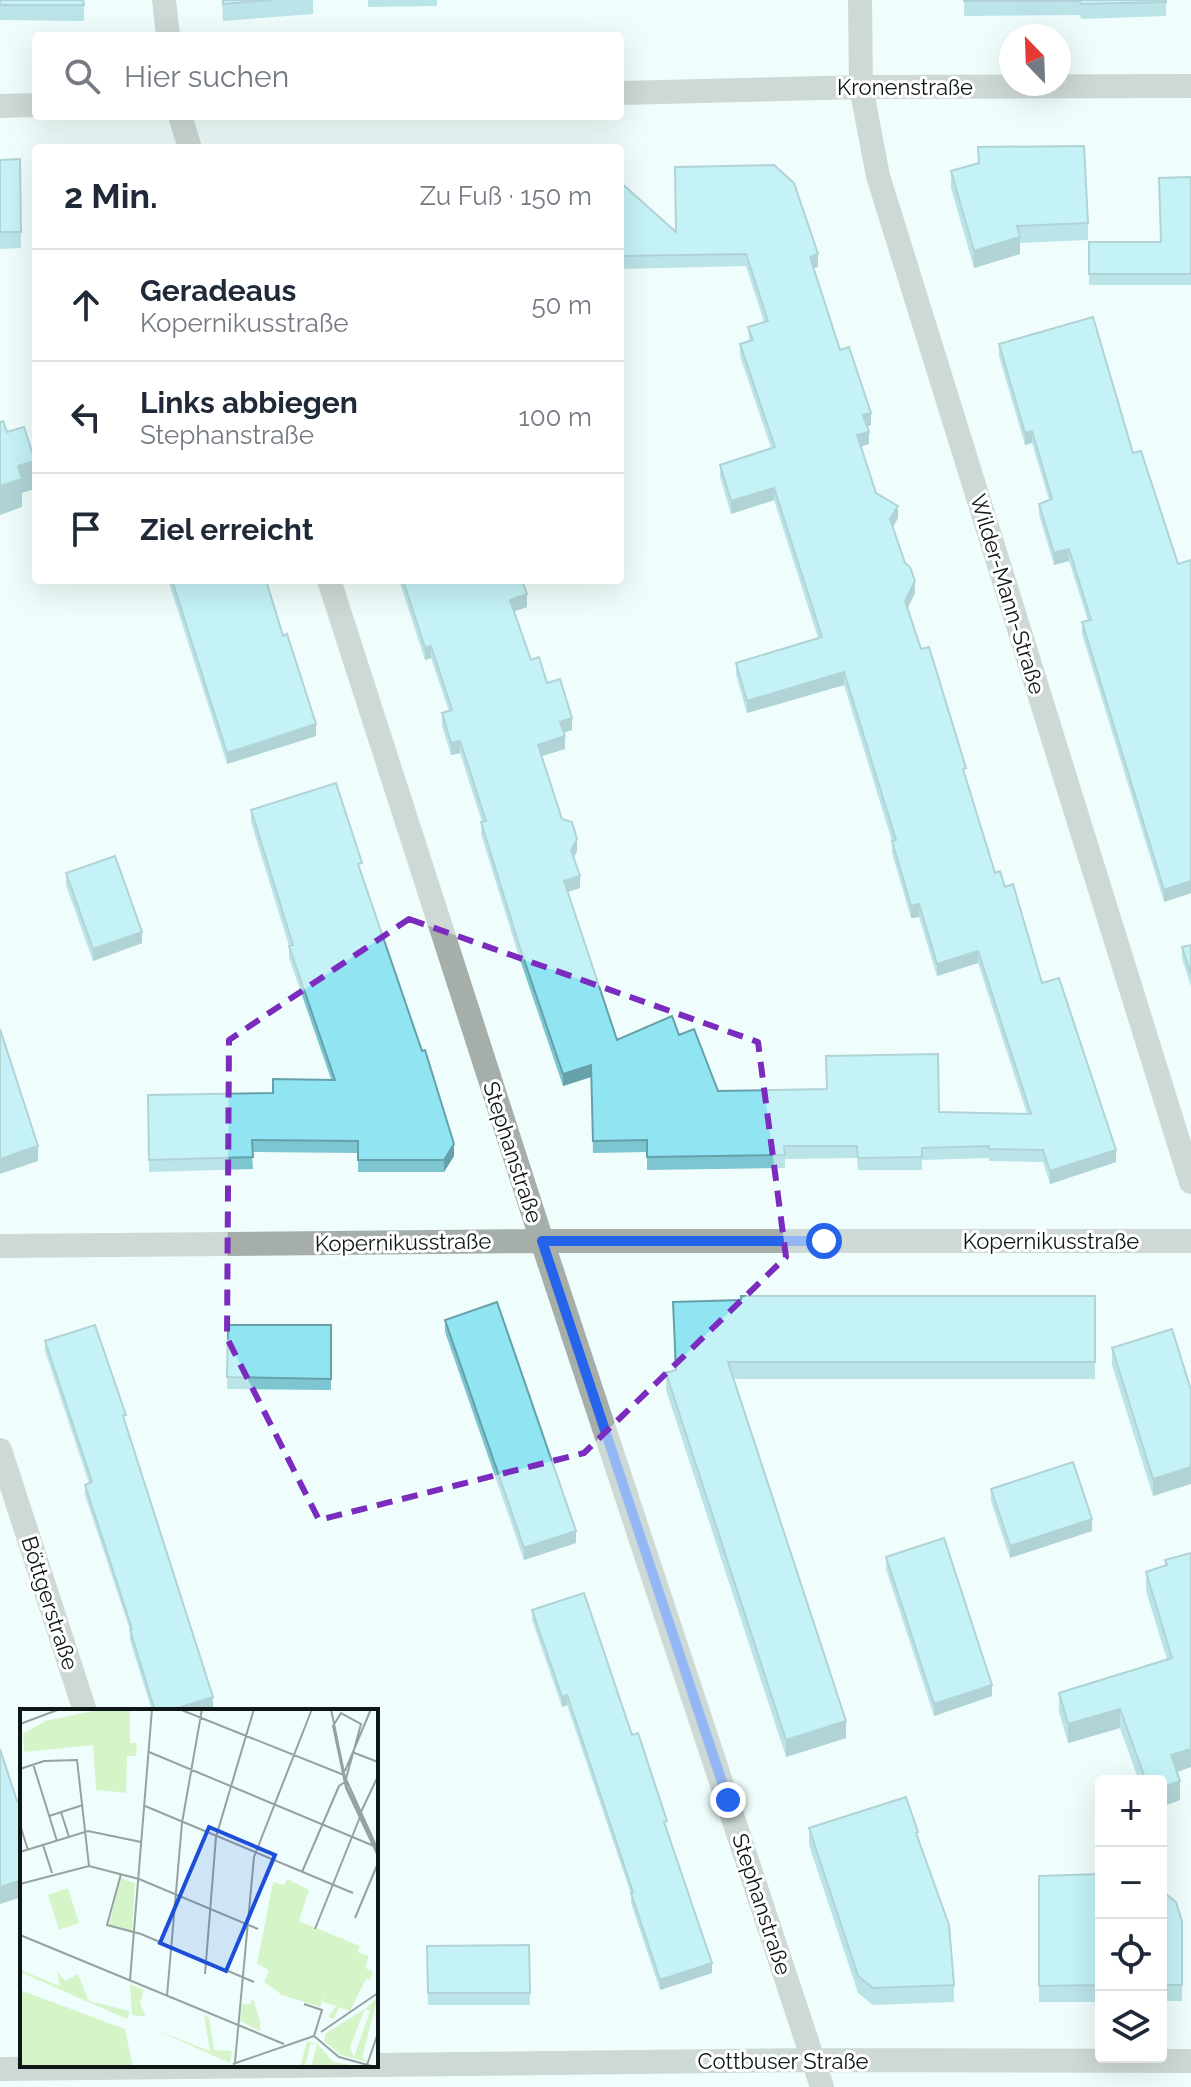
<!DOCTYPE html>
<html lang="de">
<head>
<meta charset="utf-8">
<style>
  body { margin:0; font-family:Raleway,sans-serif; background:#f6f6f7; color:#1f2937 }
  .controls { position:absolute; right:24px; bottom:24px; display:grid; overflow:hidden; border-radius:8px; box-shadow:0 8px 32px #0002 }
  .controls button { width:72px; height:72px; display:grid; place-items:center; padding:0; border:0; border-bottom:2px solid #e0e1e3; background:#fff; color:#1f2937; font:40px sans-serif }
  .compass { position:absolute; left:999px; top:24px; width:72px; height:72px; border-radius:50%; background:#fff; box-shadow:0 8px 32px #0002; rotate:337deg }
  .stop { position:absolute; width:24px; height:24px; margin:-18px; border:6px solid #2563eb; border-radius:50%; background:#fff }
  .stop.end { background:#2563eb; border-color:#fff; box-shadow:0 2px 8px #0008 }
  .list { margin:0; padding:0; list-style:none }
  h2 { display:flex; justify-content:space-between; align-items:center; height:104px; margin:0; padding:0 32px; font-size:34px }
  h2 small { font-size:26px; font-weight:400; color:#747a83 }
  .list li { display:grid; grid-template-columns:52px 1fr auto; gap:24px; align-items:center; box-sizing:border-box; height:112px; padding:0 32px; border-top:2px solid #e0e1e3 }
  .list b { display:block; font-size:30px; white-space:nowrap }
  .list p { margin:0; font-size:26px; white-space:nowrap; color:#747a83 }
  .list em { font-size:26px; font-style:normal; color:#747a83 }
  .icon { flex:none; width:44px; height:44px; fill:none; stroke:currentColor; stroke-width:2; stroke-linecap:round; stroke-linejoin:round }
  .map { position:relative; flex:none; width:1191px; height:2087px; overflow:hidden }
  .search { position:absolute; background:#fff; box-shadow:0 8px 32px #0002; left:32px; top:32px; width:592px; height:88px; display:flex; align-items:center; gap:20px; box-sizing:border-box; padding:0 28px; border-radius:8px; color:#747a83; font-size:30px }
  .panel { position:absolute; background:#fff; box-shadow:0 8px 32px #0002; left:32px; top:144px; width:592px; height:440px; border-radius:8px }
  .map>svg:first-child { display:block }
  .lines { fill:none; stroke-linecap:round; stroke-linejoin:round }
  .minor { stroke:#a6aea9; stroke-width:24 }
  .wall { fill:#7dc5d0 }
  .shaded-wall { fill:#66a0a9 }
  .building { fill:#91e5f2; stroke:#66a0a9; stroke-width:2 }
  .route { stroke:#2563eb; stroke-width:10 }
  .marked { fill:none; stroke:#7b2cbf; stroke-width:6; stroke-dasharray:16 10; stroke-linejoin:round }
  .labels { text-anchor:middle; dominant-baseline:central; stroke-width:6; stroke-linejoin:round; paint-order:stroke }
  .street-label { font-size:22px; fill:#0e1716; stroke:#fff }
  .inset-road { fill:none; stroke:#95a2a0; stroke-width:2 }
  .view { fill:#1d4ed8; fill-opacity:0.15; stroke:#1d4ed8; stroke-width:4 }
  .inset-edge { fill:none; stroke:#0e1716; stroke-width:4 }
</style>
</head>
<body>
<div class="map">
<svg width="1191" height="2087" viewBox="0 0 1191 2087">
  <rect width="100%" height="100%" fill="#effefc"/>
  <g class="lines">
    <path class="minor" d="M164,0L168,36
      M860,0L861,87L878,176L1191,1182
      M620,93L861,87L1191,86
      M0,106L36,105
      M180,116L190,148
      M329,580L542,1241L822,2087
      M0,1246L542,1241H1191
      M0,1450L85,1711
      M376,2065L813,2060L1191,2061
      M0,2069L370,2065"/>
  </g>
  <path class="wall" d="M0,0L84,5V21L0,20Z
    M222,0H313V14L223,21Z
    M368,0H437V6L368,7Z
    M964,0H1166V16L1081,19L1080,15L964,16Z
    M978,147L1088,223V240L1020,243V254L974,268L951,188V171L978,163Z
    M20,159L21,248L0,249V160Z
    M1191,177V285H1089V242H1161Z
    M620,182L676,232L818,267L813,268L840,350L871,425L867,426L869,444L861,446L876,493L898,518L893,527L915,593L907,609L966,779L995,873L1005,887L1042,983L1116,1162L1050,1184L1043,1162L989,1161V1158L922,1160V1170H858L857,1158L785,1159V1168L647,1170V1152L593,1153L591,1077L563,1086L519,957L481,834L482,822L460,753L451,755L442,726V713L449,711L431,658L425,660L399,580H522L527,607L514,611L531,660L547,683L572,730L564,733L565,749L542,756L562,819L577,851L574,858L580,888L567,892L617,1040L679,1035L718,1091L939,1112L1027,1114L978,963L937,976L919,917L911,918L892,853V841L844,685L747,713L736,675V663L818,638L774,500L731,514L720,477V465L771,448L740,356V344L749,341L748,327L764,322L746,266L620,269V285Z
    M999,344L1133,453L1178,564L1191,560V893L1164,902L1082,634V622L1088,621L1069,561L1054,565L1039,515V504L1049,500L1032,443L1025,445L999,356Z
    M168,580H266L316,736L227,764Z
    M251,810L362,875L454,1156L444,1172H358V1153L252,1152L253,1169L149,1172L148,1095L273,1093L331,1079L289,958V946L251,822Z
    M66,873L142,943L93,961L66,885Z
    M1191,945V986L1182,959V947Z
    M1095,1296V1379H733L846,1738L786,1757L666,1390V1373L675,1370L673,1302Z
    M445,1320L576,1543L524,1560L445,1332Z
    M228,1325H331V1390L227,1389Z
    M1172,1329L1153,1496L1112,1365V1348Z
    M45,1341L126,1424L213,1707L201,1711H152L130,1640V1630L85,1495V1485L89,1483L45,1351Z
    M991,1489L1092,1531L1010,1558L991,1501Z
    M1191,1553V1767L1177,1772L1180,1800L1161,1807V1781H1139L1120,1728L1068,1743L1059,1712V1693L1167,1660L1146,1591V1572L1165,1566V1560Z
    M886,1557L992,1696L934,1716L886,1569Z
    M532,1610L632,1735L667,1831L712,1973L660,1990L631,1903V1894L567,1705L562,1707L532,1620Z
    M809,1828L918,1840L954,1985V2002L873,2005L858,1993L809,1845Z
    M1101,1874V2002H1039V1876Z
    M1161,1890L1182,1922V2001H1161Z
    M529,1945L530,2005H428L427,1946Z"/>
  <path class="shaded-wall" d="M1020,237V254L974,268V251Z
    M818,254V267L810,269V257Z
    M871,413V425L863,428V415Z
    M1032,431V443L1025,445V433Z
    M869,432V444L857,448V435Z
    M35,461V489L22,493V507L0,515V486L18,466Z
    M774,488V500L731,514V501Z
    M898,506V518L890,532V519Z
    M1069,549V561L1054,565V553Z
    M915,581V593L905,614V601Z
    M527,594V607L510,613V600Z
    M431,646V658L425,660V648Z
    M844,672V685L747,713V701Z
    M572,718V730L560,734V722Z
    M316,724V736L227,764V753Z
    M565,736V749L538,757V745Z
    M460,741V753L451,755V743Z
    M577,839V851L571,862V850Z
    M580,876V888L564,893V881Z
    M1191,881V893L1164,902V890Z
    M919,904V917L911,918V906Z
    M142,932V943L93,961V949Z
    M978,951V963L937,976V964Z
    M591,1065V1077L563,1086V1074Z
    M454,1144V1156L444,1172V1160Z
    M38,1146V1161L0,1174V1159Z
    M1116,1150V1162L1050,1184V1171Z
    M1191,1467V1484L1153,1496V1479Z
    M1092,1519V1531L1010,1558V1546Z
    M576,1531V1543L524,1560V1548Z
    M992,1685V1696L934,1716V1704Z
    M567,1695V1705L562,1707V1697Z
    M213,1697V1707L201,1711H168Z
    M1120,1709V1728L1068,1743V1724Z
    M846,1721V1738L786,1757V1740Z
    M1191,1749V1767L1171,1774V1755Z
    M1180,1781V1800L1161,1807V1788Z
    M22,1880V1897L0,1904V1887Z
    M712,1963V1973L660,1990V1980Z"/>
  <path class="building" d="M0,0H83L84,5H0Z
    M223,0H272L223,4Z
    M964,0H1166V2L1081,4L1080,1H964Z
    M1084,146L1088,223L1017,226L1020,237L974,251L951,171L979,163L978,147Z
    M20,159L21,232H0V160Z
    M774,165L794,183L818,254L810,257L840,350L849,347L871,413L863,415L869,432L857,435L876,493L898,506L890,519L905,563L910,567L915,581L905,601L921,649L929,647L966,768L963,769L995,873L1000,871L1005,887L1013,884L1042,983L1059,978L1116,1150L1050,1171L1043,1150L989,1149V1146L922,1148V1157L858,1158L857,1146H784L785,1155L647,1157V1140L593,1141L591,1065L563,1074L519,945L481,822L486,821L460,741L451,743L442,713L452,710L431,646L425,648L403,580H522L527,594L510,600L531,660L539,657L547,683L560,679L572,718L560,722L565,736L538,745L562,819L572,822L577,839L571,850L580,876L564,881L617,1040L672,1016L679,1035L694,1029L718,1091L827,1089L826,1056L938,1054L939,1112L1031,1114L978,951L937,964L919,904L911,906L892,841L896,840L844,672L747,701L736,663L822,637L774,488L731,501L720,465L775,447L740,344L753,340L748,327L768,321L746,254L620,256V182L676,232L675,167Z
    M1191,177V274H1089V242H1161L1159,178Z
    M1093,317L1133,453L1141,451L1178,564L1191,560V881L1164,890L1082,622L1091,620L1069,549L1054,553L1039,504L1052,499L1032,431L1025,433L999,344Z
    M3,421L7,432L24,427L35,461L18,466L22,479L0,486V422Z
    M172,580H266L283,636L287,634L316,724L227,753Z
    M336,783L362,863L358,864L422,1051L425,1050L454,1144L444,1160H358V1141L252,1140L253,1157L149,1160L148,1095L273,1093V1079L335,1080L289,946L293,945L251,810Z
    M115,856L142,932L93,949L66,873Z
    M1191,945V974L1182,947Z
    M0,1029L38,1146L0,1159Z
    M741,1296H1095V1362H728L846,1721L786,1740L666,1373L676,1370L673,1302L741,1300Z
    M497,1302L576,1531L524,1548L445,1320Z
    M95,1325L126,1415L123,1416L213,1697L168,1711H155L130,1630L132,1629L85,1485L92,1482L45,1341Z
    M228,1325H331V1379L227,1377Z
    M1172,1329L1191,1390V1467L1153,1479L1112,1348Z
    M1073,1462L1092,1519L1010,1546L991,1489Z
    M944,1538L992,1685L934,1704L886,1557Z
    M1191,1553V1749L1171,1755L1180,1781L1161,1788V1781H1146L1120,1709L1068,1724L1059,1693L1172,1658L1146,1572L1167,1565L1165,1560Z
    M584,1593L632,1735L638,1733L667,1821L664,1822L712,1963L660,1980L631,1893L633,1892L567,1695L562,1697L532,1610Z
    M0,1749L17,1801L22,1799V1880L0,1887Z
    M906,1797L918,1832L916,1833L949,1925L954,1985L873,1988L858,1976L809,1828Z
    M1101,1874V1985L1039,1986V1876Z
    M1161,1890L1176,1902L1182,1922V1985H1161Z
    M529,1945L530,1993H428L427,1946Z"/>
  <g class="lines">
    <path class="route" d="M728,1800L542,1241H824"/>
  </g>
  <path d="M0 0H1191V2087H0ZM409,919L758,1042L786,1257L584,1453L319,1520L227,1338L229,1040Z" fill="#effefc" fill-opacity=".55" fill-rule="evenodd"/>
  <path class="marked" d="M409,919L758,1042L786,1257L584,1453L319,1520L227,1338L229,1040Z"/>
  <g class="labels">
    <g class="street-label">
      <text x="905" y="87">Kronenstraße</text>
      <text transform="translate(1008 594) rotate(73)">Wilder-Mann-Straße</text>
      <text transform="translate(513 1152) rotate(72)">Stephanstraße</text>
      <text x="1051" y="1241">Kopernikusstraße</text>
      <text transform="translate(403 1242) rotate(-1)">Kopernikusstraße</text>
      <text transform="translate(50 1603) rotate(72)">Böttgerstraße</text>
      <text transform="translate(762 1904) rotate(72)">Stephanstraße</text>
      <text x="783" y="2061">Cottbuser Straße</text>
    </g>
  </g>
  <g transform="translate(20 1709)">
    <rect width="358" height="358" fill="#effefc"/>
    <path d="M82,0H110V34H117L116,47H107L106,84L76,81L73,36L4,43L3,25L25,12ZM100,169L115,174L112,223L89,216ZM267,170L289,181L279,212L340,237L338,243L349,247L345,259L353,262L350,271L346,270L330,302L319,298L314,310L308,308L316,297L303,293L306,283L300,298L262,286L244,273L249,261L237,255L253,173L264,176ZM48,179L59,214L39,221L28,186ZM0,251L3,262L40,277L37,262L45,272L58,265L69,292L110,302L107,310L0,263ZM110,275L124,281L120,294L126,308L112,306ZM0,281L105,320L113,358H0ZM358,288L342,348L347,353L321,346L304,332L306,324L345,300L330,338L334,348L350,302L345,300ZM233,289L240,312V322L220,312L222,295H230ZM184,306L189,308L194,341L212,342L210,354L136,321L190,342ZM287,332L298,335L313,353L341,358H291L297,336L291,334L285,358H280Z" fill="#d5f5c9"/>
    <path class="inset-road" d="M159,0L324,66M311,0L327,78L358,143M0,15L40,0M129,43L354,137M332,43L358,53M13,55L37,132M0,60L24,52L57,51L69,157M325,62L351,0M125,97L333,184M41,103L49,128M340,105L358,67M29,107L63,96M0,116L8,141M23,136L32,164M358,141L326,70L341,15L321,4L313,17L326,79L358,147M0,143L68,122L121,133M282,163L319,77L325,73M101,165L87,216L121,225L234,273M0,175L69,157L119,170L238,220M335,209L358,154M295,220L340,108M0,226L264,335M185,265L196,128L234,0M110,271L132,0M147,287L162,114L182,0M284,295L302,301L294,327M301,323L358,284M294,327L319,348L355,358M215,353L234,148L292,0M213,355L294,327M347,356L358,324"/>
    <path class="view" d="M189,118L255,146L206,262L140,234Z"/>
    <rect width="358" height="358" class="inset-edge"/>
  </g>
</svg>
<div class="controls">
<button>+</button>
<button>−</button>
<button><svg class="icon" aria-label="locate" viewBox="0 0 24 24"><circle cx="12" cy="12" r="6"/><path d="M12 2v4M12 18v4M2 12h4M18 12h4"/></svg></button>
<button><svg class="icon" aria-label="layers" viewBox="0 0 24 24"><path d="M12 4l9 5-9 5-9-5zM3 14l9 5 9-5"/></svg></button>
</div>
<svg class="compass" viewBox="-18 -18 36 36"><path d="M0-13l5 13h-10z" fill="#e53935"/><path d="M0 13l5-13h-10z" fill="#747a83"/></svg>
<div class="stop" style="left:824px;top:1241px"></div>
<div class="stop end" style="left:728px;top:1800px"></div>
<div class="search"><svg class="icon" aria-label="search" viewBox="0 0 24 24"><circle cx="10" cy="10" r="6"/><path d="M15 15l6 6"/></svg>Hier suchen</div>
<section class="panel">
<h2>2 Min.<small>Zu Fuß · 150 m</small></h2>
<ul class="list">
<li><svg class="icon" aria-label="ahead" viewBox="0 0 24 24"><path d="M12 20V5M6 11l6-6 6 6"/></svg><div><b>Geradeaus</b><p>Kopernikusstraße</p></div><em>50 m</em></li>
<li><svg class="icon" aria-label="left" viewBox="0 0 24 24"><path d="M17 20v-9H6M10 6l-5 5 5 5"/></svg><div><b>Links abbiegen</b><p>Stephanstraße</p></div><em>100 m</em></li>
<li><svg class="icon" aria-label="arrive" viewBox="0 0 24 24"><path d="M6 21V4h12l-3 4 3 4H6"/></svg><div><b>Ziel erreicht</b></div></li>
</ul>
</section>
</div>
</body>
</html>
